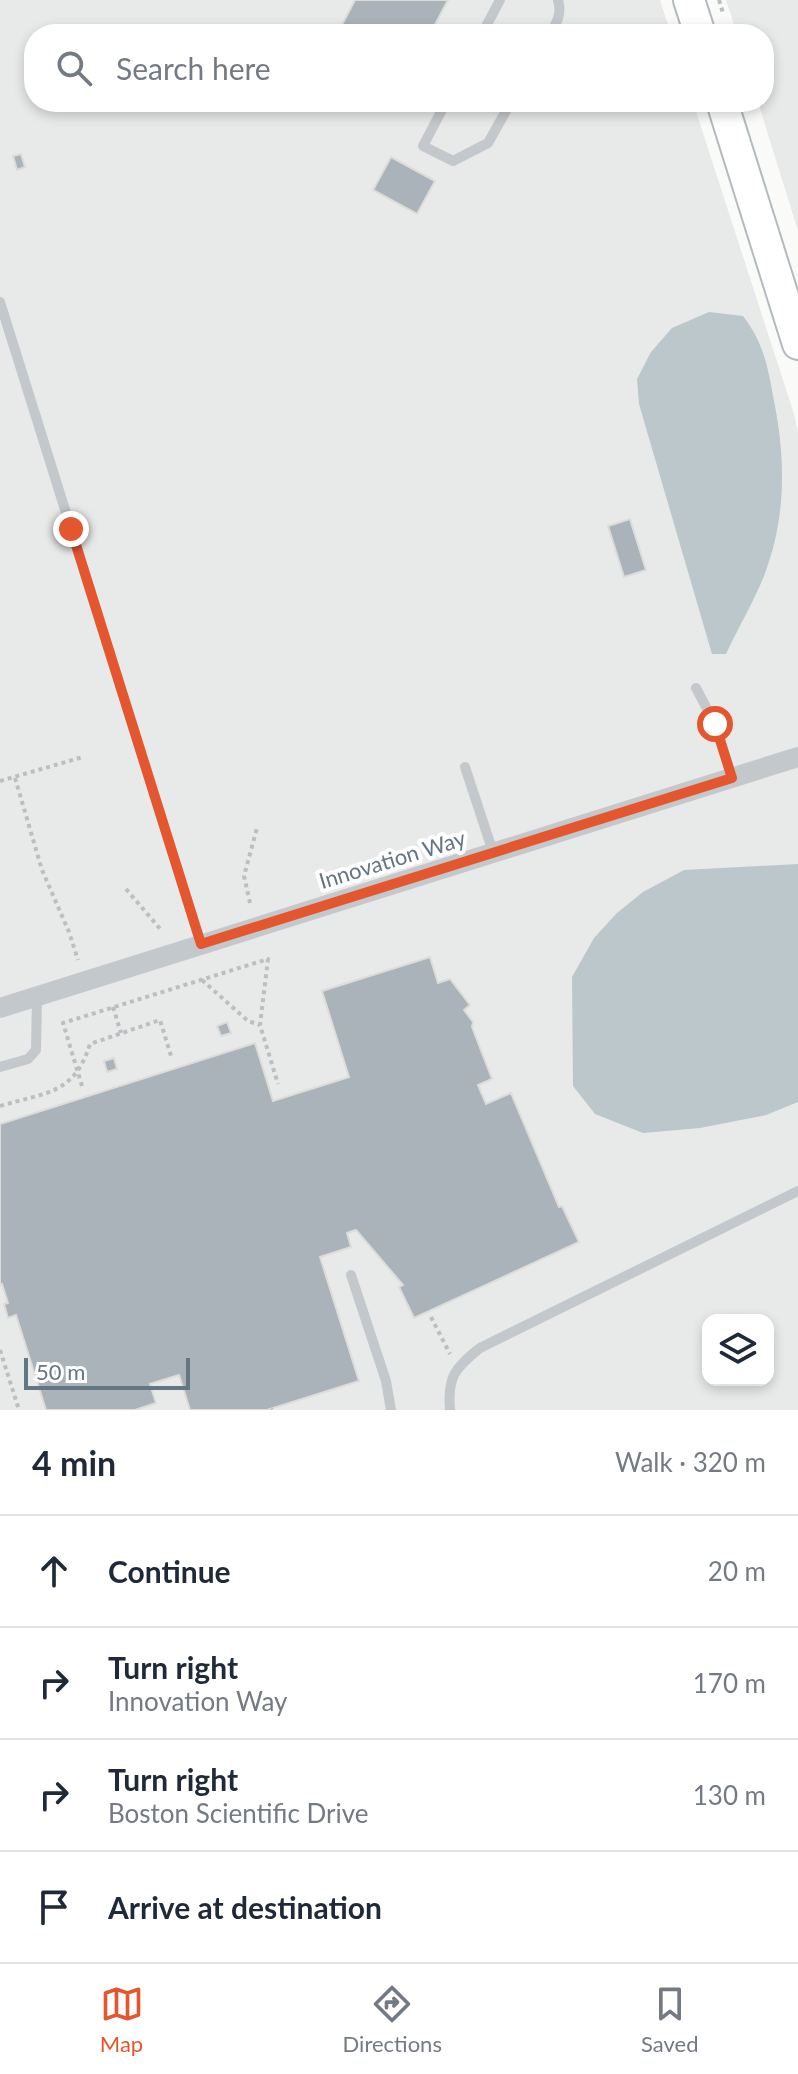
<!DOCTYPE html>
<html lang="en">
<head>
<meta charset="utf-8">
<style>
  body { margin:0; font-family:Lato,sans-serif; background:#f2f2f3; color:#1f2937 }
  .controls { position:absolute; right:24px; bottom:24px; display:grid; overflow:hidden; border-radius:16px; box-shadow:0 4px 12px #0003 }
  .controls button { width:72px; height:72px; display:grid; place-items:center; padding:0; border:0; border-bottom:2px solid #e0e1e3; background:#fff; color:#1f2937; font:40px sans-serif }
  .scale { position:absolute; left:24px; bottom:20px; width:166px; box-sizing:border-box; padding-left:8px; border:4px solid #657683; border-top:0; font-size:22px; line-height:28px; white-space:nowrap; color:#657683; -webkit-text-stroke:6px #fff; paint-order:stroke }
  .stop { position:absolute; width:24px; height:24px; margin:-18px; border:6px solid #e4572e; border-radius:50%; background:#fff }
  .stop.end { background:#e4572e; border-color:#fff; box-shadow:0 2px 8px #0008 }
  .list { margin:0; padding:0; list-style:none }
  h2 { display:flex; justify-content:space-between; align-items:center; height:104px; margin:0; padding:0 32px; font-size:34px }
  h2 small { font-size:26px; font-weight:400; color:#747a83 }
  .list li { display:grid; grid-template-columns:52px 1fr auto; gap:24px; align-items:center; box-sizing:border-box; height:112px; padding:0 32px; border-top:2px solid #e0e1e3 }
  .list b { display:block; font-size:30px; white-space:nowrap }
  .list p { margin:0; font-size:26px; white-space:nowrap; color:#747a83 }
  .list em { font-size:26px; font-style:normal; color:#747a83 }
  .icon { flex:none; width:44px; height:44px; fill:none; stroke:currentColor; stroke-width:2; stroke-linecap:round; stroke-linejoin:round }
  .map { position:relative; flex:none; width:798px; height:1410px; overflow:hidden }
  .search { position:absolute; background:#fff; box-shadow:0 4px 12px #0003; left:24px; right:24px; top:24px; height:88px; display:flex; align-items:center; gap:20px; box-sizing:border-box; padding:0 28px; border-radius:32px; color:#747a83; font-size:30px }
  .sheet { height:552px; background:#fff }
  nav { display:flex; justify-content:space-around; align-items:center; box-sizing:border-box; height:112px; border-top:2px solid #e0e1e3; background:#fff; font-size:22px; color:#747a83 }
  nav a { display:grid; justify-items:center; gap:4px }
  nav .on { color:#e4572e }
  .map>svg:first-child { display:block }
  .built { fill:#e8e9e9; fill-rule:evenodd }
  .water { fill:#bbc7cb }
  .building { fill:#aab3b9; stroke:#dcdcda; stroke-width:2 }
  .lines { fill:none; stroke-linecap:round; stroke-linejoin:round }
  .secondary-casing { stroke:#b3babf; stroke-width:34 }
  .path { stroke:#bbbfc2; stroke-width:4; stroke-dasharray:4 4; stroke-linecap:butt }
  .lane { stroke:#c3c8cc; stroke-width:10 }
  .street { stroke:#c3c8cc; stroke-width:20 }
  .secondary { stroke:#fff; stroke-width:30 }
  .route { stroke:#e4572e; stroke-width:10 }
  .labels { text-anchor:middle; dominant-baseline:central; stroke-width:8; stroke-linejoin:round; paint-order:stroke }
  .street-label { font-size:22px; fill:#657683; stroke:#fff }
</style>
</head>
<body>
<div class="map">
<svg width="798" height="1410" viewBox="0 0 798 1410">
  <rect width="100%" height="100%" fill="#fafaf8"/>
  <path class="built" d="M0,0H660L671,34H34V102H693L794,414L798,432V1410H0ZM708,1320H768V1380H708Z
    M726,0H798V231L758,102H764V34H737Z"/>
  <path class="water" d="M709,312L743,316C764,343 768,368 774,401C786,461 786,519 764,576C753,603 738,628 726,654H712L639,404L637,379L651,352L672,328Z
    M798,864V1102L766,1115L700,1128L643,1133L595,1114L573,1086L572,977L594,938L617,913L643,892L684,870Z"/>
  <path class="building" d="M355,0H448L430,34H337Z
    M21,154L25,167L17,170L13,156Z
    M391,157L435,181L417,214L373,190Z
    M630,519L646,570L624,577L608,526Z
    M430,957L438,983L450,979L470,1005L464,1010L473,1022L472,1027L492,1079L478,1085L486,1104L511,1093L559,1207L562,1206L579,1242L414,1318L399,1287L403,1285L356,1230L347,1233L351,1247L320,1257L359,1381L267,1410H190L179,1375L150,1384L156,1403L135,1410H46L16,1315L8,1318L4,1304L8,1303L2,1284L0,1285V1124L255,1043L273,1101L349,1077L322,991Z
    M227,1022L231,1033L221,1036L217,1026Z
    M114,1058L117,1069L107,1072L104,1061Z"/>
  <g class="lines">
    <defs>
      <path id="secondary" d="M689,0L700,34
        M722,102L798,344"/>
    </defs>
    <use href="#secondary" class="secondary-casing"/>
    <path class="path" d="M719,0L723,13
      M15,778L42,870L69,932L78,960
      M0,781L83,757
      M126,889L162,931
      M250,903L244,876L257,828
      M202,980L248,1021L260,1025
      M113,1007L121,1033
      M82,1086L63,1023L268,959L260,1025L278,1084
      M0,1106C46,1092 74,1095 90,1044L160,1020L172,1059
      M431,1317L450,1354
      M0,1350L19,1410
      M271,1409L272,1410"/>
    <path class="lane" d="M482,34L500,0
      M550,34C557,22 562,14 558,0
      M446,102L423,146L453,161L488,143L511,102
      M0,302L201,944
      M696,688L715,724L732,778
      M465,767L493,852
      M0,1067L28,1059L36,1050L37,996
      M351,1275L386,1381L391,1410
      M450,1410C447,1377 455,1368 480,1348L798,1191"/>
    <path class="street" d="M0,1008L798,757"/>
    <use href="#secondary" class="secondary"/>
  </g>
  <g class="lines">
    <path class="route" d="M71,529L201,944L732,778L715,724"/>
  </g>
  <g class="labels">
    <g class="street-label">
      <text transform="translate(392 859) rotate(-17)">Innovation Way</text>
    </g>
  </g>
</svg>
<div class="controls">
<button><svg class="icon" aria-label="layers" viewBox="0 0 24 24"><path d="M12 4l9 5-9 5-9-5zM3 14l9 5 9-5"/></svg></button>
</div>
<div class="scale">50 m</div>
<div class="stop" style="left:715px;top:724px"></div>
<div class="stop end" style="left:71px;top:529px"></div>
<div class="search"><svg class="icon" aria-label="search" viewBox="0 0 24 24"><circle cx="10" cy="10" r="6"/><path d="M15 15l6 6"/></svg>Search here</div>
</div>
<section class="sheet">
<h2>4 min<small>Walk · 320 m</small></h2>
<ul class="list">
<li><svg class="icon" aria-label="ahead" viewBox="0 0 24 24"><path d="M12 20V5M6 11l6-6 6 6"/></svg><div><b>Continue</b></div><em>20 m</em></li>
<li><svg class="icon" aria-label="right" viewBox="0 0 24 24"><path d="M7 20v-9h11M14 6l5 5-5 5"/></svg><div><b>Turn right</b><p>Innovation Way</p></div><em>170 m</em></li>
<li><svg class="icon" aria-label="right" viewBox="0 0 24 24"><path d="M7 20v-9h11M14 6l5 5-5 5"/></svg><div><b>Turn right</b><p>Boston Scientific Drive</p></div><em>130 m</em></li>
<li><svg class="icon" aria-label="arrive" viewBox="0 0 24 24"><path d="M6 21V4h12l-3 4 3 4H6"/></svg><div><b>Arrive at destination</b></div></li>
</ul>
</section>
<nav>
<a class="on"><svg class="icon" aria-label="map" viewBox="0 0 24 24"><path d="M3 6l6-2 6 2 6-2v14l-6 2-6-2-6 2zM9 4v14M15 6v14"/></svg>Map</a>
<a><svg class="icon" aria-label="directions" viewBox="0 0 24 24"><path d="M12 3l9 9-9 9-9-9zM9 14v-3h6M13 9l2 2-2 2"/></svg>Directions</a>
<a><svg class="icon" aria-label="saved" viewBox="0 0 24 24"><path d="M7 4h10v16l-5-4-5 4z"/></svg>Saved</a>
</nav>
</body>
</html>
